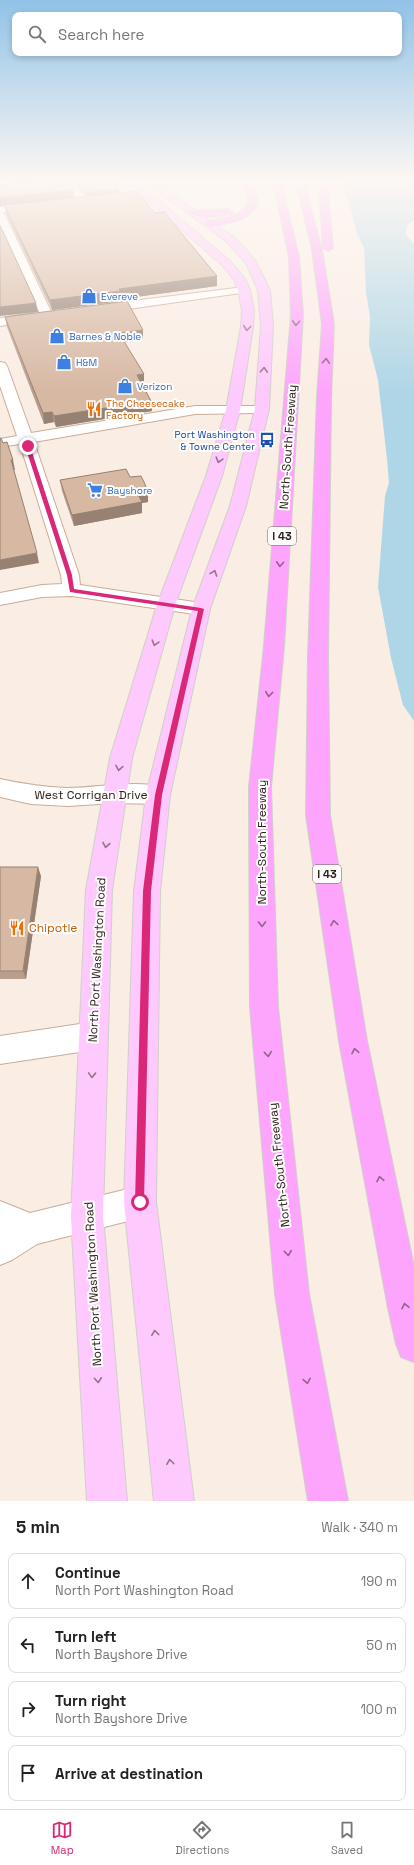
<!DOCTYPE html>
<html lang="en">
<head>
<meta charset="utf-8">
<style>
  body { margin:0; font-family:"Space Grotesk",sans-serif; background:#f6f6f6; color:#222 }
  .stop { position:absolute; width:12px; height:12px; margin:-9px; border:3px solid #db2777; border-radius:50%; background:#fff }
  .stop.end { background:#db2777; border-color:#fff; box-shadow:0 1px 4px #0008 }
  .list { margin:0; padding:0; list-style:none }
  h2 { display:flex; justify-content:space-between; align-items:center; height:52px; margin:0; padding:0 16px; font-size:17px }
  h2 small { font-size:13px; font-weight:400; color:#767676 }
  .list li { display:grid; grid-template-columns:26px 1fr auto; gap:12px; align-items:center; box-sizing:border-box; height:56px; margin:0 8px 8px; padding:0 8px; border:1px solid #e0e0e0; border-radius:8px }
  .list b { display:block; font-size:15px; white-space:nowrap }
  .list p { margin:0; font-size:13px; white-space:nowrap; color:#767676 }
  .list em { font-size:13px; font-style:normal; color:#767676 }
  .icon { flex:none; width:22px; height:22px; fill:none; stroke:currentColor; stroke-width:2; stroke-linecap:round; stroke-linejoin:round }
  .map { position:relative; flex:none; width:414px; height:1501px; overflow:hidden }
  .search { position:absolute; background:#fff; box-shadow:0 2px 6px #0003; left:12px; right:12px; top:12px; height:44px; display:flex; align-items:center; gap:10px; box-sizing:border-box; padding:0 14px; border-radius:8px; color:#767676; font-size:15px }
  .sheet { height:308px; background:#fff }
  nav { display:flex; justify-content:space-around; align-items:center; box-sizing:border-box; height:56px; border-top:1px solid #e0e0e0; background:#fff; font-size:11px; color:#767676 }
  nav a { display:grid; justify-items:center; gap:2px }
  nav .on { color:#db2777 }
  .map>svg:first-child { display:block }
  .water { fill:#afd6e6 }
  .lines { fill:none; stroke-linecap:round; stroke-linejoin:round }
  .minor-casing { stroke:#caac97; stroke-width:2 }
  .major-casing { stroke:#d1cecc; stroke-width:2 }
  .highway-casing { stroke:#d1cecc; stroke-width:2 }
  .minor { fill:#fff; fill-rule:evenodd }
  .major { fill:#fec9fd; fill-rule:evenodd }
  .highway { fill:#fda5fc; fill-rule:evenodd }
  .wall { fill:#b99e8c }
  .shaded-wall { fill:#968172 }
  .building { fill:#d7b8a3; stroke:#968172 }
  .oneway { stroke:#94628a }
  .oneway2 { stroke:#95748b }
  .route { fill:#db2777 }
  .labels { text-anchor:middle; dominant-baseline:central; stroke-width:4; stroke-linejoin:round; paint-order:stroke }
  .far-shop-label { font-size:10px; fill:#366cbe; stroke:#fdfdfd; text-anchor:start }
  .far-food-label { font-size:10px; fill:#c56008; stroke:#fdfdfd; text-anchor:start }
  .far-transit-label { font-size:10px; fill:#164399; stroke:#fdfdfd; text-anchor:end }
  .shield { fill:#fdfdfd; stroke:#6b625d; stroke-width:1 }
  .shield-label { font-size:11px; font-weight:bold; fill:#2c2019 }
  .street-label { font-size:12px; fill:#2c2019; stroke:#fdfdfd }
  .food-label { font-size:12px; fill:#c56008; stroke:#fdfdfd; text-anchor:start }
</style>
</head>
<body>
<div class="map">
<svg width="414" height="1501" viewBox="0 0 414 1501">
  <rect width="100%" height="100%" fill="#faede4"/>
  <path class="water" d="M343,182H414V220L407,226L406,234L414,244V721L403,705L391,658L378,587L385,496L389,483L387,459L378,380L369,345L370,317L366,292L364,248L357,233Z"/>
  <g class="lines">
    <defs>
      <path id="minor" d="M65,182H73L88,201L86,203H80Z
        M35,203L40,206L38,208L2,213L5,215L53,316L47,320L41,316L0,226V207Z
        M244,287L250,290L248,292L100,313L94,309L100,305Z
        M34,313L40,317L38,320L0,326V318Z
        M0,362L5,363L7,366L31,433L195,406H267L269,409L267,412L262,413L195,414L34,442L79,575L80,585L201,603L208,605L210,609L208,613L201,615L72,596L42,597L0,605V593L42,585L62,584L61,575L20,444L0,447V439L17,436L0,386Z
        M0,779C23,784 44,787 67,788C97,788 138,779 166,788L170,795L166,802L158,804L115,803L68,806L31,804L0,797Z
        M93,1022L103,1026L107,1036L103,1046L93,1050L0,1064V1036Z
        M140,1186L151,1191L156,1202L151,1213L140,1218L37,1244L12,1260L0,1265V1201L30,1213Z"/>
      <path id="major" d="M122,182H131L157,199L230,261L245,279L250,290L254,310L253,327L240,410L222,476L175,605L132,758L112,890L103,1216L127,1501H87L71,1216L86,890L110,758L157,605L206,476L226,410L241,327L242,310L238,290L234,280L222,265L151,203Z
        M159,185L235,238L255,260L270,290L273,326L269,409L246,506L210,609L170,795L160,891L156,1202L194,1501H154L124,1202L134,891L146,795L192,609L230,506L255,409L261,326L258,290L246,263L227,242L156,190L154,188L156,186Z"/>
      <path id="highway" d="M243,182H251L258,203C249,222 228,223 210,227L206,226L205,224L206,222C221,218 240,218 248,203Z
        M273,182H281L299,257L303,315L284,646L271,787L278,1007L309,1294L348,1501H308L275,1294L250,1007L249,787L264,646L291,315L289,257Z
        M296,182H304L322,250L334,324L331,397L328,658L330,815L367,1041L414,1267V1362L401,1357L396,1344L388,1308L339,1041L306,815L308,658L317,397L322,324L312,250Z
        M319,182H327L333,248L328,251L323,248Z
        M228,209L233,212L231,214C222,216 196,220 189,213C193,209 220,210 228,209Z"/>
    </defs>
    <use href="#minor" class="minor-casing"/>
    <use href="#major" class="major-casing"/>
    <use href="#highway" class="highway-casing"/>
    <use href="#minor" class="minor"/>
    <use href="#major" class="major"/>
    <use href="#highway" class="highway"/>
  </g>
  <path class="wall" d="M77,182L119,189L120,192L155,213L217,286L121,299V301L52,310L6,214L5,205L0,206V185L73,190L74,197L86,196L77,185Z
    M5,317L143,339L124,342L144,374V384L142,385L151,401L152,411L56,427L54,422L44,424L7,327Z
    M130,477L148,492V502L142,503V513L74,526L62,491L60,480Z
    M0,867L41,876L26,979H0Z"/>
  <path class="shaded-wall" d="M119,189L120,192L86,196L85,193Z
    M73,190L74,198L0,206V198Z
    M217,276V286L121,299V301L52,310L50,300L119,289Z
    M36,303L38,312L0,316V307Z
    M143,330V339L120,343L119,333Z
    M144,374V384L137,385V375Z
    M151,401L152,411L56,427L54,416Z
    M52,412L54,422L44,424L43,413Z
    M11,460H13L15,470H13Z
    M148,492V502L142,503V513L74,526L72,515L137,493Z
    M37,553L39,563L0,570V560Z
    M38,867L41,876L26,979L23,971Z"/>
  <path class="building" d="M32,182H67L73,190L0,198V185Z
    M77,182H113L119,189L85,193Z
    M137,191L155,213L164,212L217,276L119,289L120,291L50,300L4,205Z
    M0,225L36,303L0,307Z
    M127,301L143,330L119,333L144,374L137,375L151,401L54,416L52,412L43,413L5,317Z
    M0,438H1L3,443L7,442L13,460H11L37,553L0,560Z
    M126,469L130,477L141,476L144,482L148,492L137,493L142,502L72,515L60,480Z
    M0,867H38L23,971H0Z"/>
  <defs><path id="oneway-chevron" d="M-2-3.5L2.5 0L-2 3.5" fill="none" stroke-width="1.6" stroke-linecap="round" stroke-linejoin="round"/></defs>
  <g class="oneway">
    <use href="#oneway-chevron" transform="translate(296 323) rotate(94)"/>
    <use href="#oneway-chevron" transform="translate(326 361) rotate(-87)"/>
    <use href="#oneway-chevron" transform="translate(280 564) rotate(94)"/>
    <use href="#oneway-chevron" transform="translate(269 694) rotate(96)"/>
    <use href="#oneway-chevron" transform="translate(334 923) rotate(-99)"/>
    <use href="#oneway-chevron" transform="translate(262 924) rotate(89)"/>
    <use href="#oneway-chevron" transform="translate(355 1051) rotate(-101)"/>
    <use href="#oneway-chevron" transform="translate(268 1054) rotate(84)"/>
    <use href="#oneway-chevron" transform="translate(380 1179) rotate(-101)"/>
    <use href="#oneway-chevron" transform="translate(288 1253) rotate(84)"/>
    <use href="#oneway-chevron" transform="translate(405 1306) rotate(-102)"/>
    <use href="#oneway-chevron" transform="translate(307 1381) rotate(80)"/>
  </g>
  <g class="oneway2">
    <use href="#oneway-chevron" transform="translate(247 328) rotate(97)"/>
    <use href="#oneway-chevron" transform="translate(264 370) rotate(-87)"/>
    <use href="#oneway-chevron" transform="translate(219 460) rotate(106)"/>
    <use href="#oneway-chevron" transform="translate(214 573) rotate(-70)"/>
    <use href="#oneway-chevron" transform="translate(155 643) rotate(107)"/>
    <use href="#oneway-chevron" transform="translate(119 768) rotate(100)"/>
    <use href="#oneway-chevron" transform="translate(106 845) rotate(100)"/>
    <use href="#oneway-chevron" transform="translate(92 1075) rotate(92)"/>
    <use href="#oneway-chevron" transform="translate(155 1333) rotate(-97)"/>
    <use href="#oneway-chevron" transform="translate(98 1380) rotate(86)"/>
    <use href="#oneway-chevron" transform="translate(170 1462) rotate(-97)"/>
  </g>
  <linearGradient id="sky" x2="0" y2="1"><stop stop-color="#91c2e7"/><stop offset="0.46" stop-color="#fdf7f3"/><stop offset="1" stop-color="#fdf7f3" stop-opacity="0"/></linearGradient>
  <rect width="414" height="392" fill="url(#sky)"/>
  <path class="route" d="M28,444L30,446L72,575L74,589L201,608L204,609L162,795L151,891L144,1202L143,1205L140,1207L136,1205L135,1202L143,891L155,795L198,611L70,592L67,575L25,446Z"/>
  <defs>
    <symbol id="shop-bare" viewBox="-9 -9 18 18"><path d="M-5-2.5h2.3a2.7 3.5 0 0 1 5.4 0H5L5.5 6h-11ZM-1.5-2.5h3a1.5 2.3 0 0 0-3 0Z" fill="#3f7fe0" stroke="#fdfdfd" stroke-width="2.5" paint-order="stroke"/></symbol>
    <symbol id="restaurant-bare" viewBox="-9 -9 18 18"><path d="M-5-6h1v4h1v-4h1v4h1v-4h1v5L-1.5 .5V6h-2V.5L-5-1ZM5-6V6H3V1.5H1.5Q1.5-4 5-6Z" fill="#e8710a" stroke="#fdfdfd" stroke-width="2.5" paint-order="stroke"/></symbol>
    <symbol id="bus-bare" viewBox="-9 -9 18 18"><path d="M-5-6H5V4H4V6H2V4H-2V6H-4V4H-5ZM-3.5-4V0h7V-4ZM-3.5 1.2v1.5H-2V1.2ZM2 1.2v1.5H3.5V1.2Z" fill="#1a4fb4" stroke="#fdfdfd" stroke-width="2.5" paint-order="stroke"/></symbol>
    <symbol id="supermarket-bare" viewBox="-9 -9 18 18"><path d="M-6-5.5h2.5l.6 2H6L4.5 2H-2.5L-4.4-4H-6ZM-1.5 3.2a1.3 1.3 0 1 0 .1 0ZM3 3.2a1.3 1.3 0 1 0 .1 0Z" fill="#3f7fe0" stroke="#fdfdfd" stroke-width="2.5" paint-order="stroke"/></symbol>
  </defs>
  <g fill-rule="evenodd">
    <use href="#shop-bare" x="78" y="285" width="22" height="22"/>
    <use href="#shop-bare" x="46" y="325" width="22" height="22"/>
    <use href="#shop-bare" x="53" y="351" width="22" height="22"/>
    <use href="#shop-bare" x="114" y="375" width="22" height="22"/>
    <use href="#restaurant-bare" x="83" y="398" width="22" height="22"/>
    <use href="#bus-bare" x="256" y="429" width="22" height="22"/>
    <use href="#supermarket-bare" x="84" y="479" width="22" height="22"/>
    <use href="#restaurant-bare" x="6" y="917" width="22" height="22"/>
  </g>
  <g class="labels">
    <g class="far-shop-label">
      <text x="101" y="296">Evereve</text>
      <text x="69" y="336">Barnes &amp; Noble</text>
      <text x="76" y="362">H&amp;M</text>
      <text x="137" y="386">Verizon</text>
      <text x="107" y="490">Bayshore</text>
    </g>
    <g class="far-food-label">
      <text x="106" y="403">The Cheesecake<tspan x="106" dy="12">Factory</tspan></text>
    </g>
    <g class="far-transit-label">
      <text x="255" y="434">Port Washington<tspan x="255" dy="12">&amp; Towne Center</tspan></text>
    </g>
    <g class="shield">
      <rect x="268" y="527" width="28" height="18" rx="3"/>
      <rect x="313" y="865" width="28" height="18" rx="3"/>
    </g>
    <g class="shield-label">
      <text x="282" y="536">I 43</text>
      <text x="327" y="874">I 43</text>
    </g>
    <g class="street-label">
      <text transform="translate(288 447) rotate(-86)">North-South Freeway</text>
      <text x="91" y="795">West Corrigan Drive</text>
      <text transform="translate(262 842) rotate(-90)">North-South Freeway</text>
      <text transform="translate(97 960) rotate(-87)">North Port Washington Road</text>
      <text transform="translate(279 1165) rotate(-96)">North-South Freeway</text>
      <text transform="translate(93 1284) rotate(-93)">North Port Washington Road</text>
    </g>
    <g class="food-label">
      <text x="29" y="928">Chipotle</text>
    </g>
  </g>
</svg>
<div class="stop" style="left:140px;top:1202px"></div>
<div class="stop end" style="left:28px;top:446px"></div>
<div class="search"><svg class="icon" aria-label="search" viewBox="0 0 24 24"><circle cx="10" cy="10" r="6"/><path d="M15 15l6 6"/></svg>Search here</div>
</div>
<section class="sheet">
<h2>5 min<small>Walk · 340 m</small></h2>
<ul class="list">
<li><svg class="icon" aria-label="ahead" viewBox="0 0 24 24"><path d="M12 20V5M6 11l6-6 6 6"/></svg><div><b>Continue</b><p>North Port Washington Road</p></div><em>190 m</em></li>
<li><svg class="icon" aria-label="left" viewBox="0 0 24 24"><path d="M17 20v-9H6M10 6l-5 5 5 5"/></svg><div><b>Turn left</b><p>North Bayshore Drive</p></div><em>50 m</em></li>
<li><svg class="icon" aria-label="right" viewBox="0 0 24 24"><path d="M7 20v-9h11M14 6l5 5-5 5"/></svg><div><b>Turn right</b><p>North Bayshore Drive</p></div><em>100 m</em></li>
<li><svg class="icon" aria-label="arrive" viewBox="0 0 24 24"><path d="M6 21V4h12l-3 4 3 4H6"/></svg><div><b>Arrive at destination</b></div></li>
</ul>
</section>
<nav>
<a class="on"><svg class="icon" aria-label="map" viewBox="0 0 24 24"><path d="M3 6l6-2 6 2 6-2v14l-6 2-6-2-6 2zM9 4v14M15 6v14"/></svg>Map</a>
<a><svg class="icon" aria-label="directions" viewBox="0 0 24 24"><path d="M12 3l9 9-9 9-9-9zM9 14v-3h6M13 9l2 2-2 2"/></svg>Directions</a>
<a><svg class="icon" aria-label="saved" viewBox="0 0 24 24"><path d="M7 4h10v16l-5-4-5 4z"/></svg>Saved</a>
</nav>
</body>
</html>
